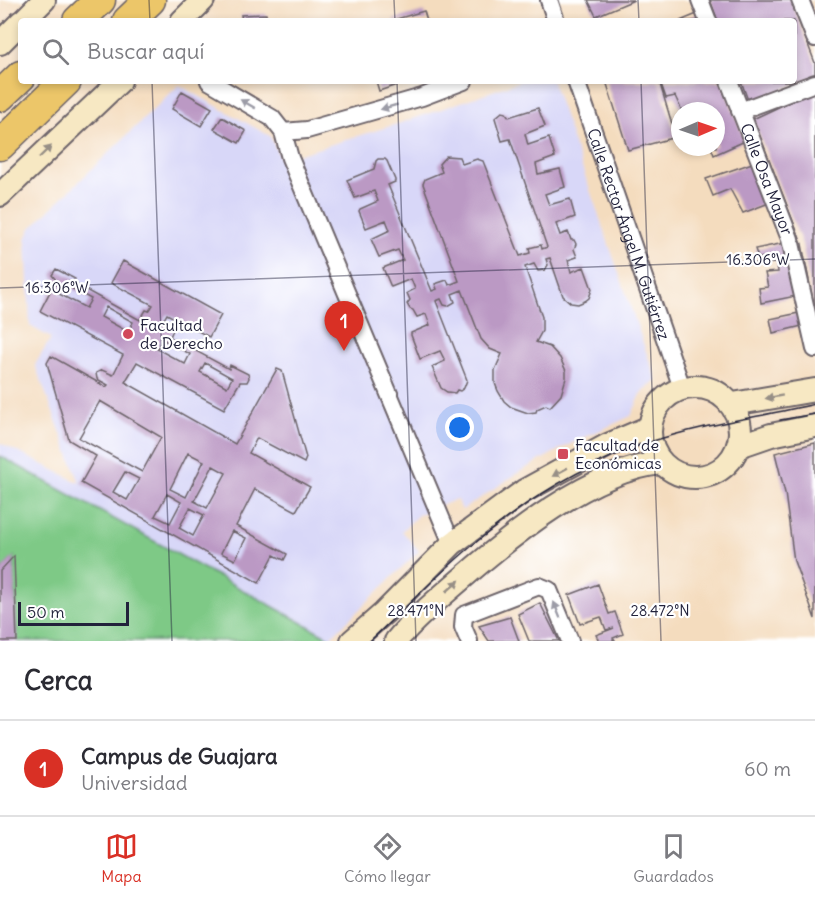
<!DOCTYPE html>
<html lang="es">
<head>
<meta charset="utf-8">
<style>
  body { margin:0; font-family:Delius,sans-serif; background:#f2f2f3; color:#2b2b33 }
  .compass { position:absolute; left:671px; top:102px; width:54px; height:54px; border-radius:50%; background:#fff; box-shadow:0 3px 9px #0003; rotate:88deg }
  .scale { position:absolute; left:18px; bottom:15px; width:111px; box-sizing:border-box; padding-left:6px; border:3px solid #22223b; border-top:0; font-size:16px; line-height:21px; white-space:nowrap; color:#22223b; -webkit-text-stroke:4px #fff; paint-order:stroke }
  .you { position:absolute; left:460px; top:428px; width:21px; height:21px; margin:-15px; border:4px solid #fff; border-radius:50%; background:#1a73e8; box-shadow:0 0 0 9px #1a73e833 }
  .badge { display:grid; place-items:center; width:39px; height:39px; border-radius:50%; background:#d93025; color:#fff; font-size:20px; font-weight:700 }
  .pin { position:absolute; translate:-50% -50px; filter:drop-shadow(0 2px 3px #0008) }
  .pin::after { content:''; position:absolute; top:32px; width:21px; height:18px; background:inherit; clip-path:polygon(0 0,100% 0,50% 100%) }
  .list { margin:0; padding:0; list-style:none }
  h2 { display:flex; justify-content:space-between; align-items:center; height:78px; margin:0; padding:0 24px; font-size:26px }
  h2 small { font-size:20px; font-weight:400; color:#7c7c81 }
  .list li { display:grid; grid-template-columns:39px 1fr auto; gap:18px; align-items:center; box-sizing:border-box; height:96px; padding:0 24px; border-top:2px solid #e1e1e2 }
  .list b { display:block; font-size:22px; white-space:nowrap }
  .list p { margin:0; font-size:20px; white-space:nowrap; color:#7c7c81 }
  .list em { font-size:20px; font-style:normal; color:#7c7c81 }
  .icon { flex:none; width:33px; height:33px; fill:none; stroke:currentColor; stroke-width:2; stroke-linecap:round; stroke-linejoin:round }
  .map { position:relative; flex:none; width:815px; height:641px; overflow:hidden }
  .search { position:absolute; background:#fff; box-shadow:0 3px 9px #0003; left:18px; right:18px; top:18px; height:66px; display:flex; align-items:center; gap:15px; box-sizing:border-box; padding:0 21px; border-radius:6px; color:#7c7c81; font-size:22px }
  .sheet { height:174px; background:#fff }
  nav { display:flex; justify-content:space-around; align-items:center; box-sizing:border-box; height:84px; border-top:2px solid #e1e1e2; background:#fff; font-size:16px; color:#7c7c81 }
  nav a { display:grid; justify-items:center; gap:3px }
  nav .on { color:#d93025 }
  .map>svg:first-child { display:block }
  .built { fill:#d8d7f8 }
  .green { fill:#7ec986; stroke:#507660; stroke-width:1.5 }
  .building { fill:#bb99c4; fill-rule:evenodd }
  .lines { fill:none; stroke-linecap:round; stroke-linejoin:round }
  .street-casing { stroke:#6c6369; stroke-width:20 }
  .secondary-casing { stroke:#6c6369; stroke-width:26 }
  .highway-casing { stroke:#6c6369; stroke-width:33 }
  .street { stroke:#fff; stroke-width:16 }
  .secondary { stroke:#f7e8c3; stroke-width:22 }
  .highway { stroke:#ecc669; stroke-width:30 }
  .tram { stroke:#22223b; stroke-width:1.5 }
  .oneway { fill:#9c9ca7 }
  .oneway2 { fill:#978f86 }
  .ticks { fill:none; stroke:#22223b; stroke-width:1.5; stroke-opacity:0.45 }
  .poi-dot { fill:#d1495b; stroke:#fff; stroke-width:2 }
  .labels { text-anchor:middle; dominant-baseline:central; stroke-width:4.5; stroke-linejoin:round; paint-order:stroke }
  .street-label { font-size:16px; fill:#22223b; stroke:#fff }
  .poi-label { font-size:16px; fill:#22223b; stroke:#fff; text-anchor:start }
  .ticks-label { font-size:15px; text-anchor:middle; fill:#22223b; stroke:#fff; stroke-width:4.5; stroke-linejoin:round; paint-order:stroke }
</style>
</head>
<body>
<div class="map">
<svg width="815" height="641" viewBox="0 0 815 641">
  <rect width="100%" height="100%" fill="#fff"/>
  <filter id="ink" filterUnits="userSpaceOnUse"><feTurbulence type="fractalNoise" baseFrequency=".0167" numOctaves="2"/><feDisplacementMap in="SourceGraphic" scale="12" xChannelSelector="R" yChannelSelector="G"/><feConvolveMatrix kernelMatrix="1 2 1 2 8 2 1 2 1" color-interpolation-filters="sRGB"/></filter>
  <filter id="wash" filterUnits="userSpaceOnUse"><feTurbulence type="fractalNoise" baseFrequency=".008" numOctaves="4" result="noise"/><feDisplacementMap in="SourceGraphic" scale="24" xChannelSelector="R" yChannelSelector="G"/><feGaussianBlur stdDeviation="1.35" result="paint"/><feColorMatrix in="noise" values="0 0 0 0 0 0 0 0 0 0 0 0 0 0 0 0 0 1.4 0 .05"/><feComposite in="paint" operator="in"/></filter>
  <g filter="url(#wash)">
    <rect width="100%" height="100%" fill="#f4dcbe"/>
    <path class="built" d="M521,81H552L656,380L642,392L631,416L564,447L521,471L462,510L457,499L418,515L402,531L419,551L327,641H0V443L80,483L35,365L51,338L30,326L26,239L31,228L179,85L270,136L281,160L410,120Z"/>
    <path class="green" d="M0,456L330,638L327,641H17L14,557L0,571Z"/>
    <g id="blocks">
      <path class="building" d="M588,0H634L596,16Z
        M710,0H791L815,63V76L749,103L741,81H794V21H718Z
        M424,11L427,21H393V20Z
        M266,14L267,21H242L241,15Z
        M697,14L700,21H680Z
        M376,81H396L397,85L379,91Z
        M606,81H659L676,137L628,150Z
        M660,81H722L745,141L714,155L711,147H716V111H682L675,96L666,98Z
        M815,90V306H814L802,244L753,119Z
        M182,91L212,108L201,126L172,109Z
        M538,108L545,126L525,134L528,145L549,138L555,157L536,164L538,174L560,169L565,187L545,194L549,205L570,199L575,217L556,224L560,235L568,232L571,240H574L576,244L574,249L577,257L568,260L571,272L584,267L592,289L589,298L585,301L578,304L571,303L563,296L550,258L546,259L548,265L545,270L538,271L534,264L525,267L542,317V331L536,342L550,347L560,358L566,371V378L561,395L550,407L546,405L537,409L536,412L528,413L511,407L504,401L498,391L495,383V370L502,354L490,349L481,339L462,290L452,294L455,302L448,306L444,305L441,299L436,301L467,380L464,388L460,391L457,390L455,393L447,392L441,388L432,367L445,361L440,351L420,359L411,335V333L430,325L426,314L417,317L413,310L410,309L407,304L410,300L407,293L415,289L411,279L391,287L383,268L403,260L398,250L379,257L371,239L390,230L386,220L366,228L359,211L360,209L378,201L374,191L355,198L347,180L374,169L376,161L378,159H385L387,161L395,180V182L388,185L432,291L437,289L435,284L447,280L449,285L459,281L423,184L425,179L442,172L439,164L446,156L459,157L462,164L477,159L483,161L520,256L530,253L529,248L541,245L542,249L547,247L510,139L502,141L495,118L502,112L506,113L509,117Z
        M222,117L246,131L239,143L214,129Z
        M758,161L769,203L743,213L730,189L713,196L706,179Z
        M785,243L796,296L761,303L759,288L768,287L765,273L778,272L776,256L758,258L755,249Z
        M123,261L221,315L209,337L167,314L164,319L174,327L170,337L229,369L230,365L248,374L249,378L247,382H240L224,409L137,362L125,382L235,444L277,369L282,371L306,458L304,463L257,438L249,453L310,487L296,511L255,489L236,526L287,554L284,560L274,555L259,583L81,483L96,456L69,440L47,363L51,356L106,387L108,385L97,379L96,373L102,370L113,375L123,355L40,311L56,280L52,275L56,269L75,279L73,283L140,320L146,310L149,311L153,305L111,283ZM64,284L91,299L86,308L59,294ZM106,307L133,322L128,332L101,317ZM162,339L190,354L185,364L157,349ZM205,363L232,378L227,387L200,372ZM100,401L161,437L142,472L79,438ZM188,453L204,461L186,497L170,489ZM213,466L226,473L207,508L194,501ZM125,472L139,479L127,500L113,492ZM167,494L181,502L170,523L155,516ZM190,508L204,515L193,536L179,528ZM232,531L246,538L235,560L221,553Z
        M799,313L802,326L773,333L770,319Z
        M815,443V619L794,561L785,493L775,453Z
        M14,556L17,641H0V571Z
        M598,584L609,614L615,612L623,634L613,638L615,641H599L596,635L614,628L606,630L601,617L580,624L569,595Z
        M540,603L559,641H529L518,614Z
        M510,617L519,641H489L479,626Z"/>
    </g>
  </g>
  <g filter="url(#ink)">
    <use href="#blocks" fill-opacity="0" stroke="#6c6369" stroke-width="1.5"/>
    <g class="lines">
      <defs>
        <g id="street">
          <path d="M549,0L556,21"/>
          <path d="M700,0L708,21"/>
          <path d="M800,0L815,38"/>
          <path d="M209,81L272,118L283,132L290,158L452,544"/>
          <path id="s1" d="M576,81L682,388"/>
          <path id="s2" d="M729,81L790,239L815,349"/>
          <path d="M740,111L815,83"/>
          <path d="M283,132L307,130L422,97L464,81"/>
          <path d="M469,641L463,627L464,615L539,586L549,590L570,641"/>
        </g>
        <path id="secondary" d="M23,21L44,0
          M182,21L203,0
          M0,43L21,22
          M0,195L120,81
          M650 432a45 45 0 1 1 90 0a45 45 0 1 1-90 0Z
          M733,404L815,390
          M739,446L771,435L815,426
          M352,641L384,613L452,544L524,491L608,445L650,427
          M396,641C414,619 437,600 459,581C510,536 591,470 661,463"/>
        <path id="highway" d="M78,21L100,0
          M128,21L150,0
          M0,96L21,76
          M0,145L66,81"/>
      </defs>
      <use href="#street" class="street-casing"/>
      <use href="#secondary" class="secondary-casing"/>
      <use href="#highway" class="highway-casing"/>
      <use href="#street" class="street"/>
      <use href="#secondary" class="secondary"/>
      <use href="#highway" class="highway"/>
      <path class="tram" d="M780,420L815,414
        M370,641C458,556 530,482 650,442C704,424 760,417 815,404"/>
    </g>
    <defs><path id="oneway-solid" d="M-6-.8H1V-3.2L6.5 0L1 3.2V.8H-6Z" transform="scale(1.5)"/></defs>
    <g class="oneway">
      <use href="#oneway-solid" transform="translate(248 104) rotate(-150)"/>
      <use href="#oneway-solid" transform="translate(389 107) rotate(164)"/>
      <use href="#oneway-solid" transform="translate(557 610) rotate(-112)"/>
    </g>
    <g class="oneway2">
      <use href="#oneway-solid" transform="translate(45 152) rotate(-44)"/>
      <use href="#oneway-solid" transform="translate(774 397) rotate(170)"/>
      <use href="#oneway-solid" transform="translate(560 472) rotate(151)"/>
      <use href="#oneway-solid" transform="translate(453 586) rotate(-41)"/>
    </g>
  </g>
  <path class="ticks" d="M149,0L150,21M394,0L395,21M638,0L639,21M152,81L172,641M397,81L416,641M641,81L661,641M0,288L815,259"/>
  <g class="poi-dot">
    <circle cx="128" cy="334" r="6"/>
    <rect x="557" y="448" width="12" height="12" rx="3"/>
  </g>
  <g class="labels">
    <g class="street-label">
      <text stroke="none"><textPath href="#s2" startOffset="105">Calle Osa Mayor</textPath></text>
      <text stroke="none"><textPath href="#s1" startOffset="162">Calle Rector Ángel M. Gutiérrez</textPath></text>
    </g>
    <g class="poi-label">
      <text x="140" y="325">Facultad<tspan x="140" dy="18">de Derecho</tspan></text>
      <text x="575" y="445">Facultad de<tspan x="575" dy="18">Económicas</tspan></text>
    </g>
  </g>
  <g class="ticks-label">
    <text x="758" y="265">16.306°W</text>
    <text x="57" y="293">16.306°W</text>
    <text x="416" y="616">28.471°N</text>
    <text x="660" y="616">28.472°N</text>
  </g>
</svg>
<svg class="compass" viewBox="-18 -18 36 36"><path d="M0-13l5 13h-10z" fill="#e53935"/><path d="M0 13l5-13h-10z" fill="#7c7c81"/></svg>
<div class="scale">50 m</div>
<div class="you"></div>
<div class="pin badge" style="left:344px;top:351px">1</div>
<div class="search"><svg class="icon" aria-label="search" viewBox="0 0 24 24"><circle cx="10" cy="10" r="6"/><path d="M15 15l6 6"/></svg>Buscar aquí</div>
</div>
<section class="sheet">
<h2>Cerca<small></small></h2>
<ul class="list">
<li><span class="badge">1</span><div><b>Campus de Guajara</b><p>Universidad</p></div><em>60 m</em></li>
</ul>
</section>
<nav>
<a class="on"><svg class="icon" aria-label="map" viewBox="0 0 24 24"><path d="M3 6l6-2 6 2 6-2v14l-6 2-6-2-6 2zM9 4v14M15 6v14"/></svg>Mapa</a>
<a><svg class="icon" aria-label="directions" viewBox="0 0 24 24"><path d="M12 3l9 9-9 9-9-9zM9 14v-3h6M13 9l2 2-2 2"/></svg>Cómo llegar</a>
<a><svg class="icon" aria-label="saved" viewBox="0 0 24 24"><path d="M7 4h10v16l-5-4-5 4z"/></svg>Guardados</a>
</nav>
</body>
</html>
